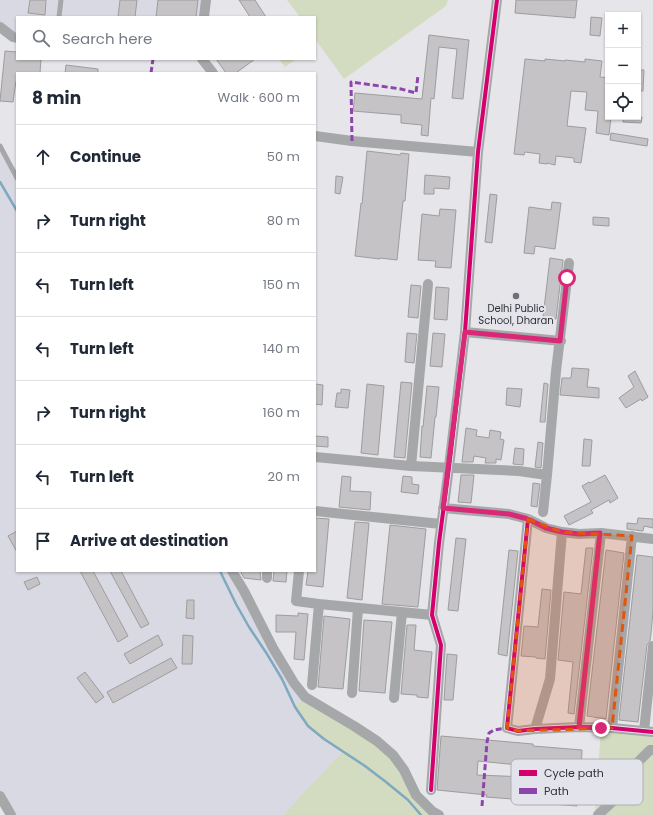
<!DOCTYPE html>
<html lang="en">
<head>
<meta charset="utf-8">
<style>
  body { margin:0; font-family:Poppins,sans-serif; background:#f6f6f7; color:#1f2937 }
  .controls { position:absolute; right:12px; top:12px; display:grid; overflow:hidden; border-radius:0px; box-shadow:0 1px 3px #0004 }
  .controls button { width:36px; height:36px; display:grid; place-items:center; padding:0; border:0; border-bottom:1px solid #e0e1e3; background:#fff; color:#1f2937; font:20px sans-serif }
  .stop { position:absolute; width:12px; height:12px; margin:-9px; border:3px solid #db2777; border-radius:50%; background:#fff }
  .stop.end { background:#db2777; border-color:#fff; box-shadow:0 1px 4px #0008 }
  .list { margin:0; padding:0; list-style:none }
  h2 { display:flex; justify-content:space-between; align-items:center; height:52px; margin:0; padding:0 16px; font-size:17px }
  h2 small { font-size:13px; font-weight:400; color:#747a83 }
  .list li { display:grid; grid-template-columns:26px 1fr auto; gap:12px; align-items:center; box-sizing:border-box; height:64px; padding:0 16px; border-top:1px solid #e0e1e3 }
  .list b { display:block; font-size:15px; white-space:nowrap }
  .list em { font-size:13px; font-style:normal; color:#747a83 }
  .icon { flex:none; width:22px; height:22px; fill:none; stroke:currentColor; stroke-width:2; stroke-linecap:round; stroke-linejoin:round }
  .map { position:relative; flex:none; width:653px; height:815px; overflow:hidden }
  .search { position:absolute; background:#fff; box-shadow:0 1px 3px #0004; left:16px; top:16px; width:300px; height:44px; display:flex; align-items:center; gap:10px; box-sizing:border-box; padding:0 14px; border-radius:0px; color:#747a83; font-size:15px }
  .panel { position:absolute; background:#fff; box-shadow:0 1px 3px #0004; left:16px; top:72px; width:300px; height:500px; border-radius:0px }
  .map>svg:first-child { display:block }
  .built { fill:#d9d9e4 }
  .green { fill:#d3dcc1 }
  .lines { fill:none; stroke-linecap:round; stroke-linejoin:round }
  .stream { stroke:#7fa9c0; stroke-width:2.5 }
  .building { fill:#c5c3c5; stroke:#9d9c9e }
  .service { stroke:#a5a7a8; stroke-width:5 }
  .minor { stroke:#a5a7a8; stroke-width:10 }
  .quiet { stroke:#8e44ad; stroke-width:3; stroke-dasharray:6 3; stroke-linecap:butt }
  .cycleway-casing { stroke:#e3e3ec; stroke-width:6 }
  .cycleway { stroke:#d6006c; stroke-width:4 }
  .route { stroke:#db2777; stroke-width:5 }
  .marked { fill:#df570e; fill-opacity:0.2; stroke:#df570e; stroke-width:3; stroke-dasharray:8 5; stroke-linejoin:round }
  .poi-dot { fill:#707074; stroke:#e3e3ec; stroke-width:1.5 }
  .labels { text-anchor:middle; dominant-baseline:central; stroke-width:4; stroke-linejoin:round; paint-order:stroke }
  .poi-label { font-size:10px; fill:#313134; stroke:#e3e3ec }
  .key { fill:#e3e3ec; stroke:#aeaeb5; stroke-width:1 }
  .key-label { font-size:11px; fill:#313134 }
</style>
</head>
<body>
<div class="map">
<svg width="653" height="815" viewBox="0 0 653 815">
  <rect width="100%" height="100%" fill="#e5e5ea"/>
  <path class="built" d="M0,0H206L204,17H17V38L0,27Z
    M0,146L17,178V571H232L305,697L295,707L308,726L324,739L343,752L283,815H11L0,796Z"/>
  <path class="green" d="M287,0H448L446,6L344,79L315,39V17H300Z
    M279,59H296L285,67Z
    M305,697L377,741L416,795L439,815H283L342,752L324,739L308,726L295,707Z
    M601,728L653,732V815H595Z"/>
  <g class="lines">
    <path class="stream" d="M0,182L17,211
      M220,571L236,604L249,627L267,654L282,679L295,707L308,726L324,739L365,766L386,782L408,800L421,815"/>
  </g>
  <path class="building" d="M30,0H46L45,15L28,13Z
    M120,0H137L135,17H118Z
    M158,0H198L196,17H156Z
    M239,0H255L266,17H250Z
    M516,0H577L575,18L515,13Z
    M591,17L602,18L600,36L590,35Z
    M429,35L469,40L463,99L452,98L457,49L439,47L434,99L431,98L428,136L421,135L422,125L401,123V115L353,111L355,93L422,99Z
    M5,51L17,52V59H41L40,73H17V81H16L13,102L0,101Z
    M216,59H255L236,73H226Z
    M525,59L545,61V59L565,61V60L585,62V59L602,61L600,77L608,78V117H611L609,135L596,133L598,111L585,110L587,92L571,91L567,126L586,128L581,163L574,162V158L556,156L555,165L547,163V164L539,163L540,154L525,152L524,155L514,154Z
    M66,65L98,69V73H65Z
    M638,70H644L643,91H638Z
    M623,117H642L641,123L623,122Z
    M611,133L648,139L647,146L610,140Z
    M367,151L400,155L401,153L409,154L405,201H403L397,260L380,258V259L355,256L361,203L362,204Z
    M425,175L450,177L449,189L434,188V194H424Z
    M336,176L343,177L340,194L335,193Z
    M490,194L497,195L492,243L485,242Z
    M552,202L561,203L555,249L535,246L534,254L524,253L529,207L551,210Z
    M440,209L456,210L451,268L435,267L436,261L418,260L422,214L439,216Z
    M593,217L609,218V226L593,225Z
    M550,258L563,260L556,319L543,317Z
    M411,285L421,286L418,318L408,317Z
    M436,287L449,288L447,320L434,319Z
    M407,333L417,334L414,363L405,362Z
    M433,333L445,334L442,367L430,366Z
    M572,368L589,369L587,387L599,388V398L560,395L562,378H571Z
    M635,371L648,397L642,401L641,399L626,408L619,398L634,387L628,376Z
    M401,382L412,383L405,458L394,457Z
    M544,383L548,384L545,422H540Z
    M315,384L323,385L322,405L315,404Z
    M367,384L384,386L378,455L361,453Z
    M427,386L439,387L436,417H435L431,458L420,457L422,426L423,427Z
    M507,388L522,389L520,407L506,405Z
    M341,389L350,390L348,408L335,407L337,393H341Z
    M466,428L477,430L476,436L489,438L490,430L501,432L500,439L504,440L501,460L496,459V463H485L486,458L474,456L473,462H462Z
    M315,436L328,437V447L315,446Z
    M584,439L592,440L590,466H582Z
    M538,442L543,443L541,468L535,467Z
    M515,448L524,449L523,465L513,464Z
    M461,475H474L471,503L458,502Z
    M605,475L618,498L610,503L609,500L591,510L593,513L569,525L564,516L591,502L582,486L589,482L590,483Z
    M342,476L351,477L350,491L371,492L370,510L339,507Z
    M403,476L412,477V484L419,485L418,494L401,492Z
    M533,483L540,484L537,507L531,506Z
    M315,518L329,519L323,587L306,585L308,571H315Z
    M638,518L653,519V528L644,526L643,531L627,529V523L637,524Z
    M355,522L369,523L362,600L347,598Z
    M390,525L426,529L418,607L382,604Z
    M17,531V552L8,536Z
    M456,538L466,539L458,611L448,610Z
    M586,548H593L574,714L568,713L573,662L558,660L564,592L581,594Z
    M509,550L518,551L507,656L498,654Z
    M606,550L624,553L606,719L587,716Z
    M637,555L653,557V611L651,634L650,641L647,645L638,722L619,720Z
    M80,571H93L128,636L118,642Z
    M110,571H121L149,624L141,628Z
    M240,571H260L261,580L244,578Z
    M274,571H287L286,582L273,581Z
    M37,577L40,584L28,590L24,582Z
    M542,589L551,590L545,659L536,658V657L521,656L524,626L538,627Z
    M187,600H194V619L186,618Z
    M298,613L308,614L304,660L294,659L296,632H276V615L298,616Z
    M324,616L350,619L343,689L318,687Z
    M364,620L392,622L385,693L359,691Z
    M407,625H416L414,650L432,652L428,698L417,697V695L401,694Z
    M158,635L163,645L130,664L124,654Z
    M183,635L193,636L192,664H182Z
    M447,654L457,655L453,700H444Z
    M171,658L177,668L113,703L107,692Z
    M85,672L104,697L96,703L77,678Z
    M441,736L533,744V746L582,750L581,770L549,768L478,761L477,775L527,777L526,800L486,797L487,795L437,790Z
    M539,781L579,784L577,806L537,803Z"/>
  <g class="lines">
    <path class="service" d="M59,17L61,0
      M0,146L17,178"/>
    <path class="minor" d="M204,17L206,0
      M0,27L13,37L17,38
      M202,59L213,73
      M315,136L352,141L478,152
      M465,332L561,341
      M315,457L411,466L519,471L547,475
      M411,466L428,284
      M443,508L509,514L528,519L546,528L562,532L579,534L601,533L653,539
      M315,511L441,524
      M543,512L547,475L556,371L569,263
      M528,519L507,728L518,731L535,729L579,727L612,728L653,732
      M232,571L244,591L273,648L294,683L305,697L354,726L377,741L393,755L404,770L416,795L432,811L439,815
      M299,571L296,601L319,604L432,615
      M267,578V571
      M312,685L319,604
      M352,693L358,608
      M394,698L402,612
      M579,727L601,533
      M612,728L632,536
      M535,729L550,679L562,532
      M644,731L653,646
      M431,790L441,645L432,615L439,543L449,467L465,332L478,152L497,0
      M0,796L11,815
      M598,815L612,802L627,783L634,766L650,750H653"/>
    <path class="quiet" d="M151,73L153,59
      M352,141L351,82L401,89L416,93L418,75
      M482,806L487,742L489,733L494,730L507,728"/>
    <defs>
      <path id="cycleway" d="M528,519L507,728L518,731L535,729L579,727L612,728L653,732
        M431,790L441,645L432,615L439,543L449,467L465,332L478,152L497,0"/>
    </defs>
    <use href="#cycleway" class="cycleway-casing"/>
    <use href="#cycleway" class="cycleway"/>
  </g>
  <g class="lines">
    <path class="route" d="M567,278L560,341L465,332L443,508L509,514L528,519L546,528L562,532L579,534L600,533L579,727L601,728"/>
  </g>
  <path class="marked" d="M528,519L562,532L632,536L612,728L518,731L507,728Z"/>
  <circle class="poi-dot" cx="516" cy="296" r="4"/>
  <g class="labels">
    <g class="poi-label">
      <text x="516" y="308">Delhi Public<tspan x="516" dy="12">School, Dharan</tspan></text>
    </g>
  </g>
  <rect x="511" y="759" width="132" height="46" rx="6" class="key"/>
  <rect x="519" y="770" width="18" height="6" fill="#d6006c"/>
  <rect x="519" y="788" width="18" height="6" fill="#8e44ad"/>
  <g class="key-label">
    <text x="544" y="777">Cycle path</text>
    <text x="544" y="795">Path</text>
  </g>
</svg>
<div class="controls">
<button>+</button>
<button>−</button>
<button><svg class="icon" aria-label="locate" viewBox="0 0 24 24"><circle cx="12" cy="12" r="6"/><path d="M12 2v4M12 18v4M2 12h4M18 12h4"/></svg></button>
</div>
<div class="stop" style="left:567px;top:278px"></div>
<div class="stop end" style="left:601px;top:728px"></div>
<div class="search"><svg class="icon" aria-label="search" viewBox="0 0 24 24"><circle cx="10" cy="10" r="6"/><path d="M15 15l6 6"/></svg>Search here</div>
<section class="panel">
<h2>8 min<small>Walk · 600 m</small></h2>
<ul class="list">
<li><svg class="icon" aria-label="ahead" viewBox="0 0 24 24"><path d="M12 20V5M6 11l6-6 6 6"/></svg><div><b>Continue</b></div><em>50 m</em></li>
<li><svg class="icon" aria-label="right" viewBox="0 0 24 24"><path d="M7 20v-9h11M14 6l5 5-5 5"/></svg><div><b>Turn right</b></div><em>80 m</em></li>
<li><svg class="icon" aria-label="left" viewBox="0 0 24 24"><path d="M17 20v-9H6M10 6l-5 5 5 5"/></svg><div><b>Turn left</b></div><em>150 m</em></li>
<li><svg class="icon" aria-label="left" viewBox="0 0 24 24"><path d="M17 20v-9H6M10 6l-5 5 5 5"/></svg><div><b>Turn left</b></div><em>140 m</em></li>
<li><svg class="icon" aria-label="right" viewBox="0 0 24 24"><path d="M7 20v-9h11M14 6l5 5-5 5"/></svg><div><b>Turn right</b></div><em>160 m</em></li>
<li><svg class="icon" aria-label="left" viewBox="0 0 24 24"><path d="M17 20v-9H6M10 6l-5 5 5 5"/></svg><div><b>Turn left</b></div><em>20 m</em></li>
<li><svg class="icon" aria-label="arrive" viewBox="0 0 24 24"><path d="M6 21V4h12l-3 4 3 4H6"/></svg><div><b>Arrive at destination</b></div></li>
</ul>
</section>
</div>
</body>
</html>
